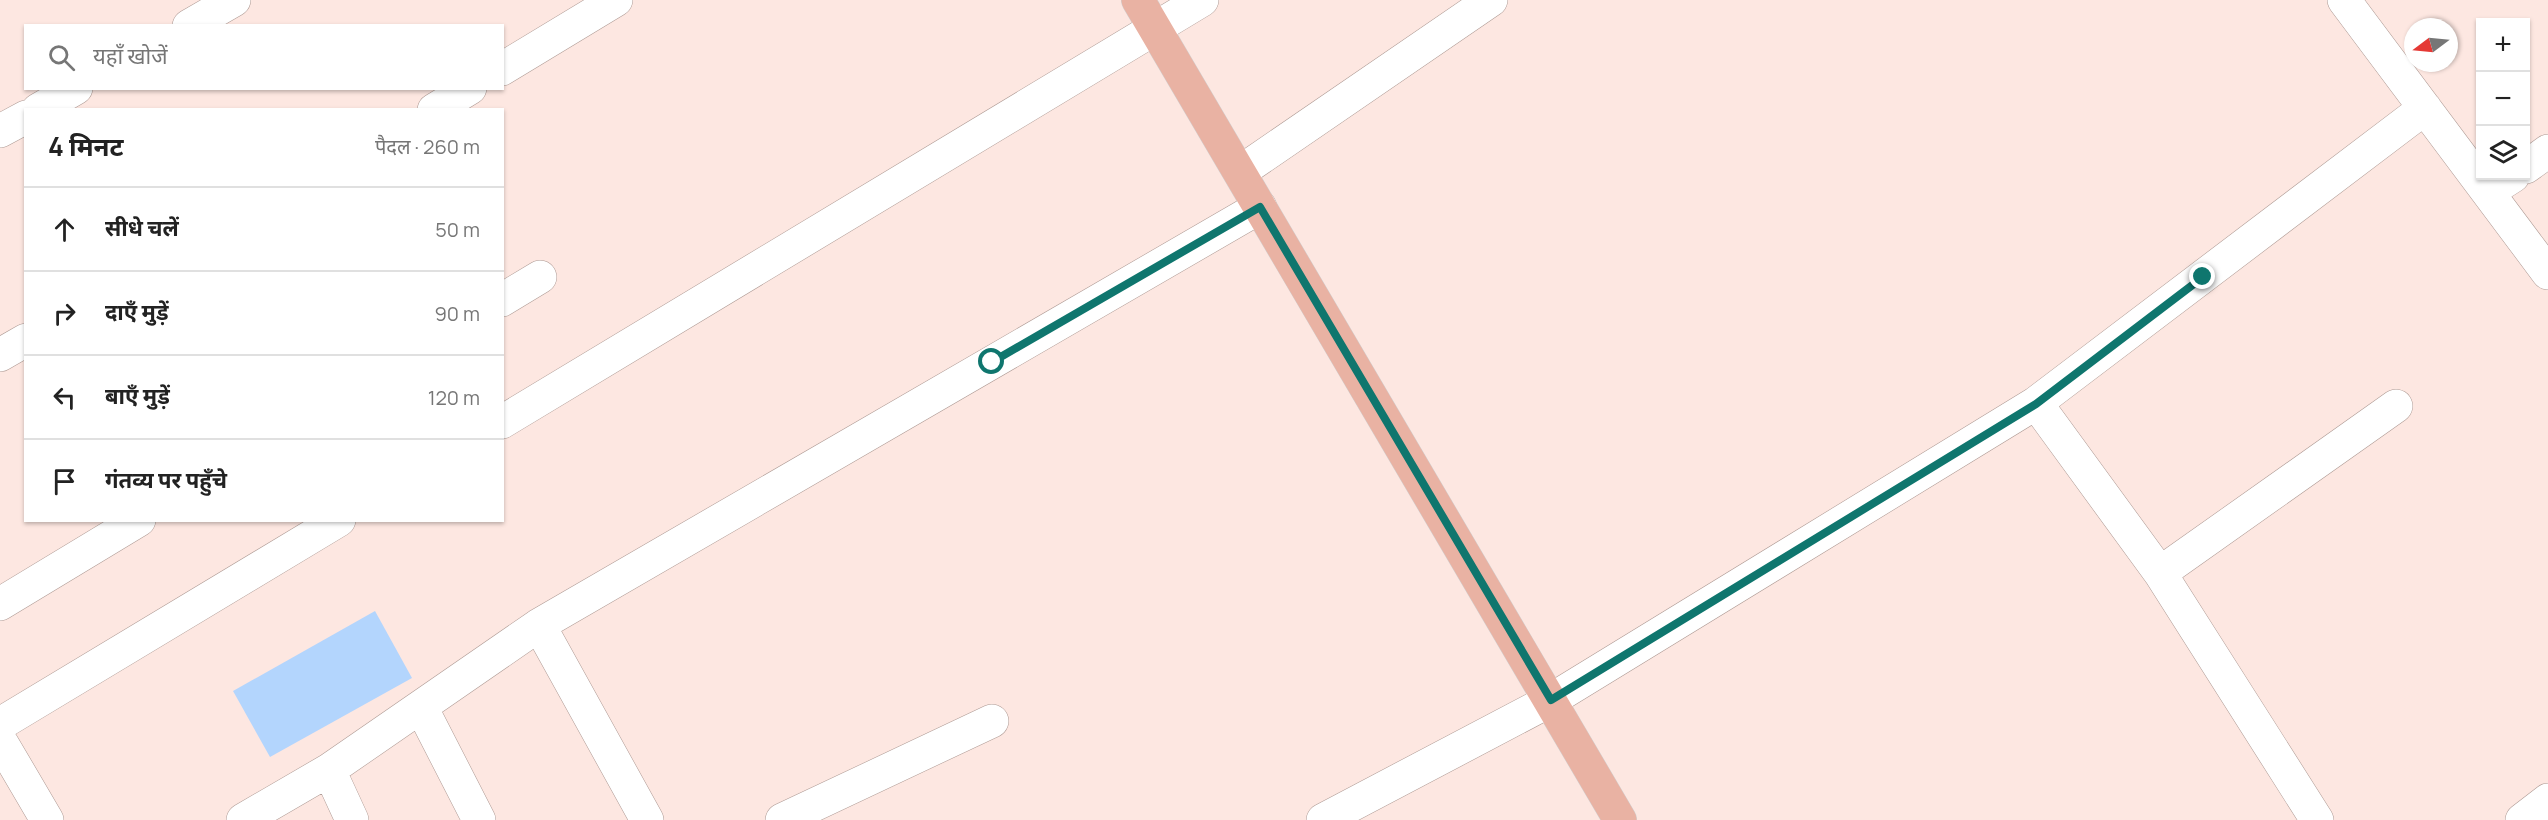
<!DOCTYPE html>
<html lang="hi">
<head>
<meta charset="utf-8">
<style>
  body { margin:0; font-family:Manrope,"Noto Sans Devanagari",sans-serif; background:#f2f2f2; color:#222 }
  .controls { position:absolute; right:18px; top:18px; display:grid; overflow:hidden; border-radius:0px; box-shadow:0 2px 4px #0004 }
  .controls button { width:54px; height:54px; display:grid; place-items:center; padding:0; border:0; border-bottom:2px solid #e0e0e0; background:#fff; color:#222; font:30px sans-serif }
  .compass { position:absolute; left:2404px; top:18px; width:54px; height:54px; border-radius:50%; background:#fff; box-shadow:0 2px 4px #0004; rotate:254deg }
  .stop { position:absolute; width:18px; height:18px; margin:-14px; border:4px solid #0f766e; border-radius:50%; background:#fff }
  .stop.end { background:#0f766e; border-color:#fff; box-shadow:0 2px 6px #0008 }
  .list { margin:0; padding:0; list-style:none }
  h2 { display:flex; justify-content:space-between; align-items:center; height:78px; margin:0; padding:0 24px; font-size:26px }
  h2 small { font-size:20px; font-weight:400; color:#767676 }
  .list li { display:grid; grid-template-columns:39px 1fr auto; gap:18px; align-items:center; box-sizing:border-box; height:84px; padding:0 24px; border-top:2px solid #e0e0e0 }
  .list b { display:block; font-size:22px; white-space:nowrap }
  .list em { font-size:20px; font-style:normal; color:#767676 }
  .icon { flex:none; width:33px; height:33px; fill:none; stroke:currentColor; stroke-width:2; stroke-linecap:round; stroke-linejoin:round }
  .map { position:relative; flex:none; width:2548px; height:820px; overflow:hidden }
  .search { position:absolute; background:#fff; box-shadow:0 2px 4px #0004; left:24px; top:24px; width:480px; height:66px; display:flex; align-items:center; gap:15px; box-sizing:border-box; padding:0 21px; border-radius:0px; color:#767676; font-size:22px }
  .panel { position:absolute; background:#fff; box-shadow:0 2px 4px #0004; left:24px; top:108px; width:480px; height:414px; border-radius:0px }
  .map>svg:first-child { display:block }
  .building { fill:#b3d5fd }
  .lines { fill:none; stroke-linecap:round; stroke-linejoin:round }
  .street-casing { stroke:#ae9a94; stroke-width:34 }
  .primary-casing { stroke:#d2d0d0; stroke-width:34 }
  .street { stroke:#fff; stroke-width:33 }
  .primary { stroke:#e9b2a3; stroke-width:33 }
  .route { stroke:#0f766e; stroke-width:8 }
</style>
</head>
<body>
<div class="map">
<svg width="2548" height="820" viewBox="0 0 2548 820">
  <rect width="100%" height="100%" fill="#fde7e1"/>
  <path class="building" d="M375,611L412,678L270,757L233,691Z"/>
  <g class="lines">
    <defs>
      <path id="street" d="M2344,0L2548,273
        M189,26L234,0
        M502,69L616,0
        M38,110L76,88
        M434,110L470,88
        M0,131L26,117
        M2526,167L2548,151
        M1240,172L1491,0
        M2488,192L2513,176
        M502,300L540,277
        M0,355L26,340
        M2036,403L2160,573L2317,820
        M502,422L1202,0
        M2160,573L2396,406
        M0,604L139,520
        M539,625L647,820
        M421,707L479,820
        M0,724L339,520
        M0,740L47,820
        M329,770L352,820
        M243,820L329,770L539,625L1260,207
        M782,820L992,721
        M1323,820L1551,700L2036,403L2425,108
        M2522,820L2548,800"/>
      <path id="primary" d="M1138,0L1620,820"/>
    </defs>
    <use href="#street" class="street-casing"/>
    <use href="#primary" class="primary-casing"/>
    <use href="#street" class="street"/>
    <use href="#primary" class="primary"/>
  </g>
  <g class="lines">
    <path class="route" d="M992,362L1260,207L1551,700L2036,404L2203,277"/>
  </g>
</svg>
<div class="controls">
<button>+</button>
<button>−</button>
<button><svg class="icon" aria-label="layers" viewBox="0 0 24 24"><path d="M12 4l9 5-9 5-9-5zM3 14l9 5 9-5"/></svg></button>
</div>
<svg class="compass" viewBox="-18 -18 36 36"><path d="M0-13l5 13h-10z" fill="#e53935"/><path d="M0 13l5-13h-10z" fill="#767676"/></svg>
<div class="stop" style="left:992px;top:362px"></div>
<div class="stop end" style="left:2203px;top:277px"></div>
<div class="search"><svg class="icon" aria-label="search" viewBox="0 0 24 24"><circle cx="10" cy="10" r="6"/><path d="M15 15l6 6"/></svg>यहाँ खोजें</div>
<section class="panel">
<h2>4 मिनट<small>पैदल · 260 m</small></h2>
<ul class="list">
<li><svg class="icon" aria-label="ahead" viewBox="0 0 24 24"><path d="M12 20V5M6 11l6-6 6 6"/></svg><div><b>सीधे चलें</b></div><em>50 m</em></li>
<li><svg class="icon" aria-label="right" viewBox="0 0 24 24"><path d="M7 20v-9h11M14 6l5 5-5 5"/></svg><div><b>दाएँ मुड़ें</b></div><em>90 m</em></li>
<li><svg class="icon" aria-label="left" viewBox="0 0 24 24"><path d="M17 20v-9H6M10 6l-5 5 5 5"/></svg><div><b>बाएँ मुड़ें</b></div><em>120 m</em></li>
<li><svg class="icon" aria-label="arrive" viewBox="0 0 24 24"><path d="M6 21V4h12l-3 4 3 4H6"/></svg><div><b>गंतव्य पर पहुँचे</b></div></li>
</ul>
</section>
</div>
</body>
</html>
